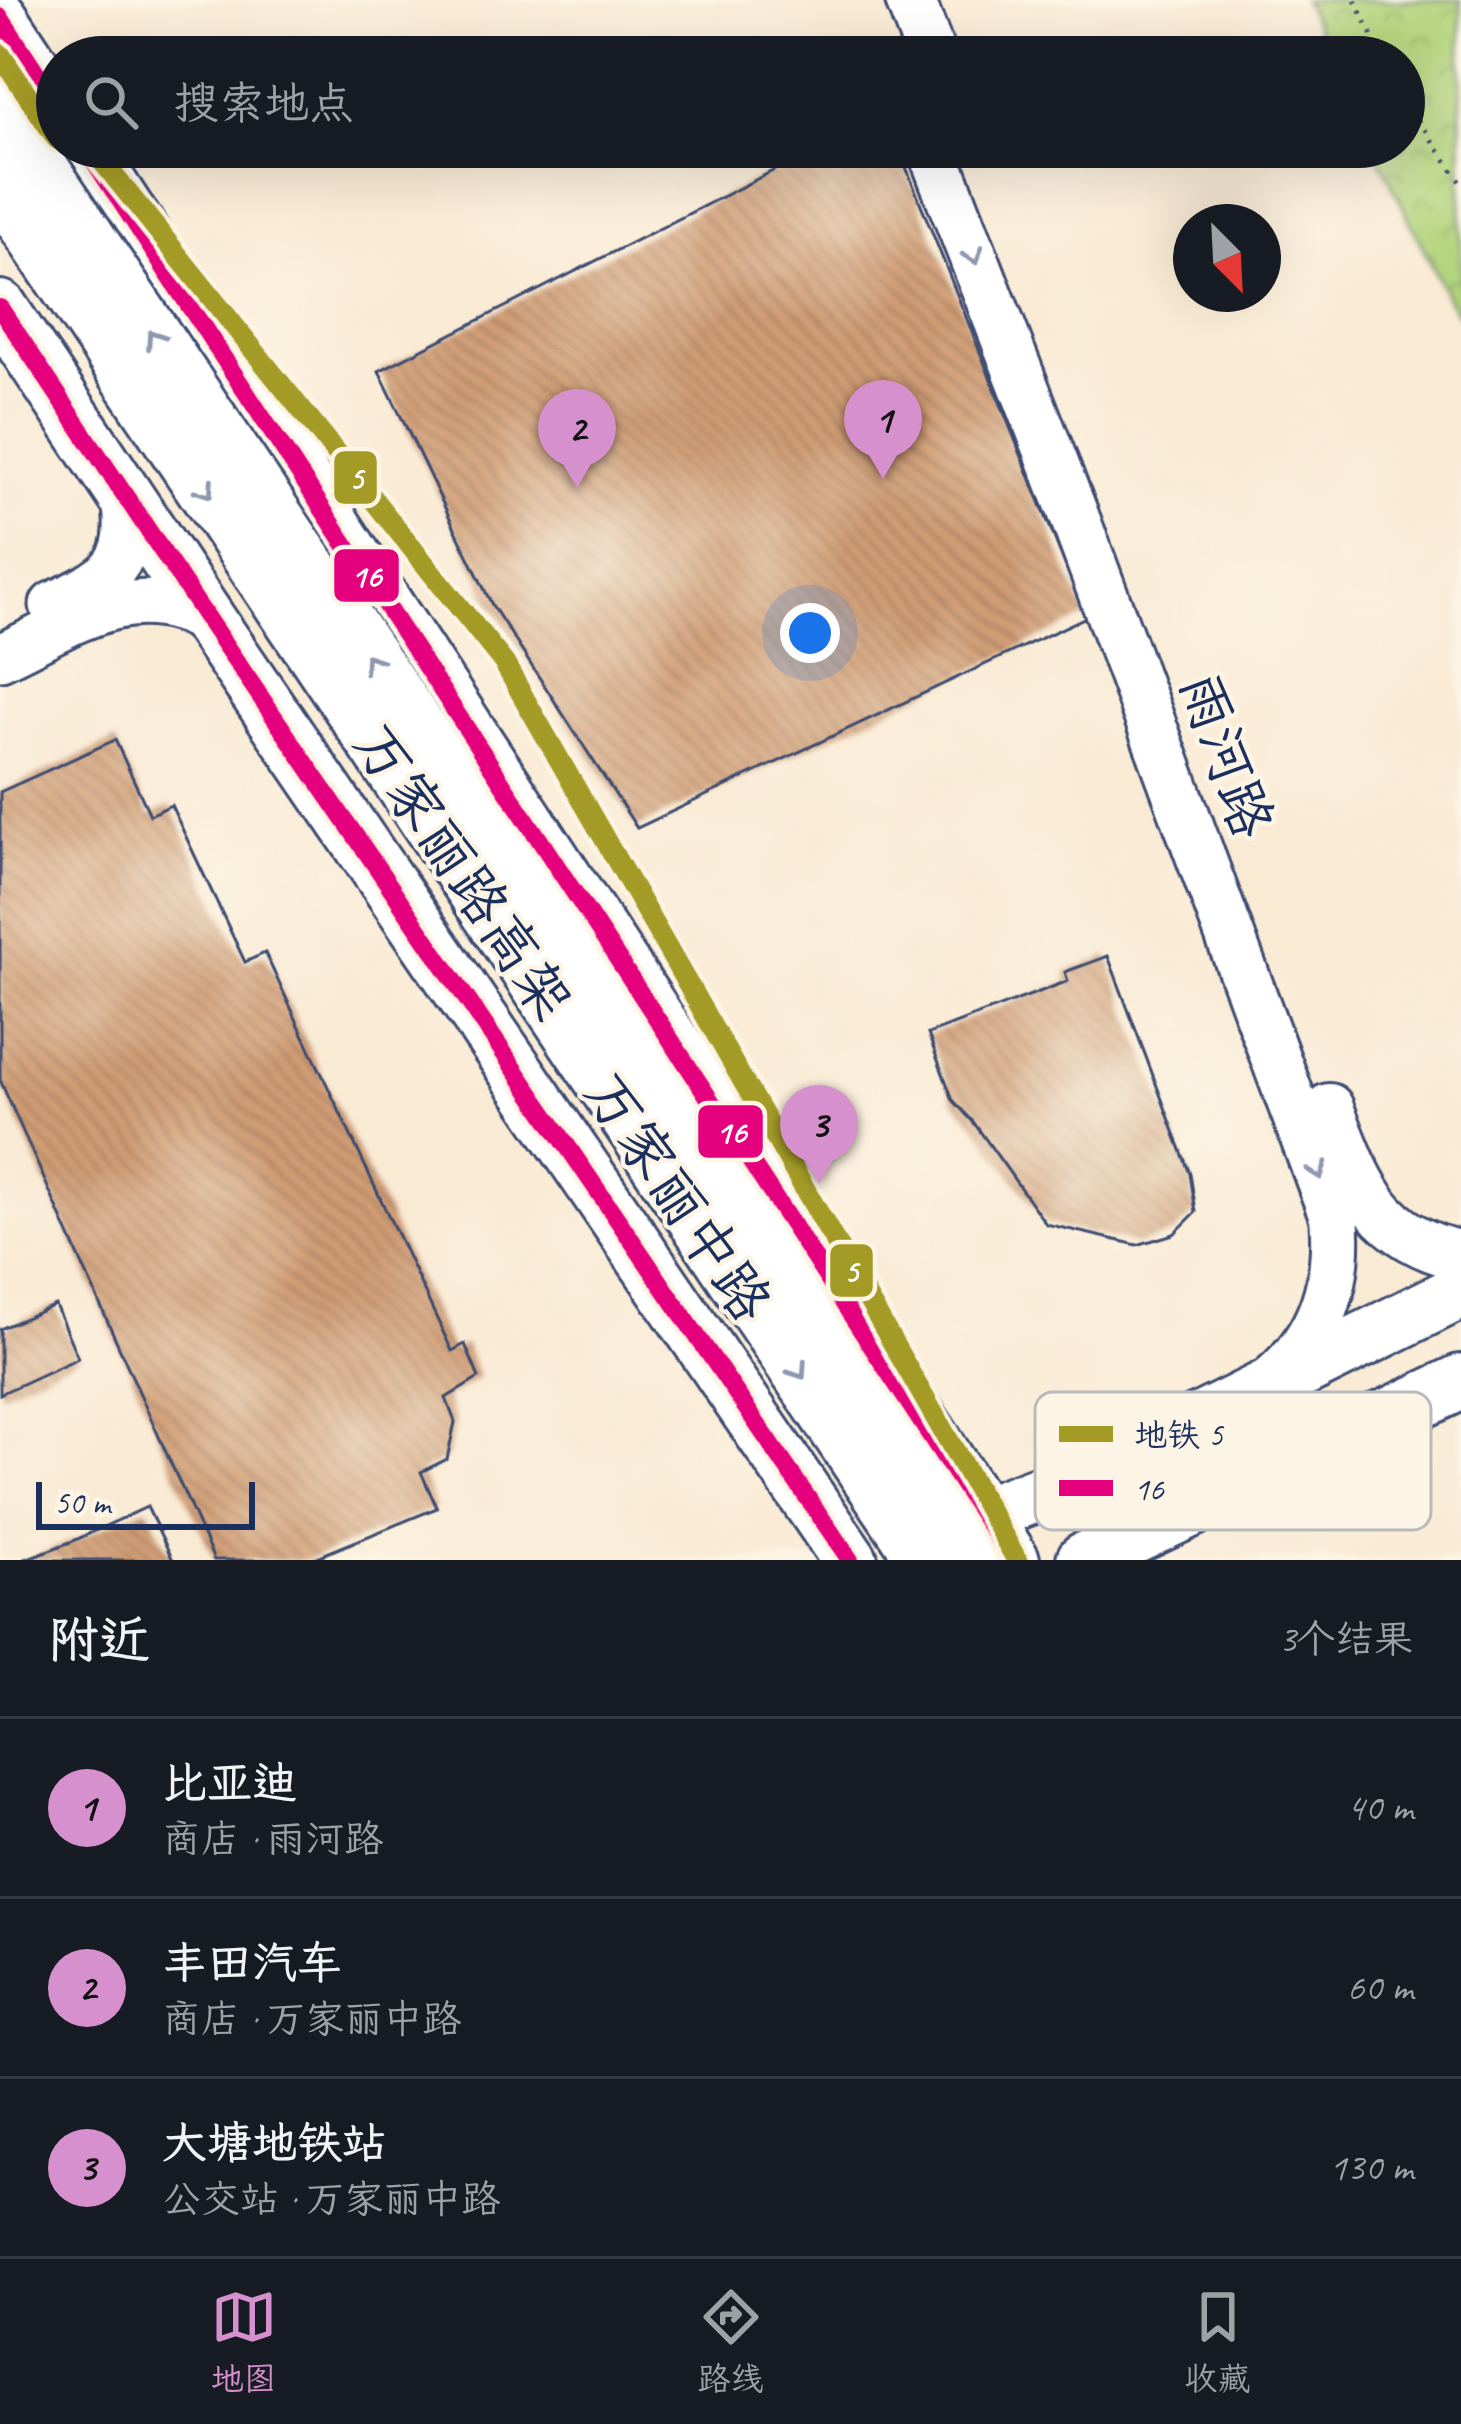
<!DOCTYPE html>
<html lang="zh">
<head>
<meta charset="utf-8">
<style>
  body { margin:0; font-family:Caveat,"LXGW WenKai TC",sans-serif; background:#242831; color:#f1f3f6 }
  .compass { position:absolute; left:1173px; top:204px; width:108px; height:108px; border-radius:50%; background:#171b24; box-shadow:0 12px 48px #0002; rotate:156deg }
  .scale { position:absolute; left:36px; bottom:30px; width:219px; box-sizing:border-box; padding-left:12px; border:6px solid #1b2f5e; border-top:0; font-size:33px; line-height:42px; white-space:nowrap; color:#1b2f5e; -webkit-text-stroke:9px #fcf5e5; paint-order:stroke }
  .you { position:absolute; left:810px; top:633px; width:42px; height:42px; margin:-30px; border:9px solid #fff; border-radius:50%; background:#1a73e8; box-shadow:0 0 0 18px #1a73e833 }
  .badge { display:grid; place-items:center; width:78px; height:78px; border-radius:50%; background:#d690ce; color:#111; font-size:39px; font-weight:700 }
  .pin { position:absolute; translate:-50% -99px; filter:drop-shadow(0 3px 6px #0008) }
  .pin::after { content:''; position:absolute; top:63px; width:42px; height:36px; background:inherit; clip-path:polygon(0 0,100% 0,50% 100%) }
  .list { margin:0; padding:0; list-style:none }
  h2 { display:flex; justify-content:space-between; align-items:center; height:156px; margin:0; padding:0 48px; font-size:51px }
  h2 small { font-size:39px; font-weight:400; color:#9ea1a6 }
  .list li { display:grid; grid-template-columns:78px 1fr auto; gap:36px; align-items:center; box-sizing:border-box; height:180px; padding:0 48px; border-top:3px solid #363941 }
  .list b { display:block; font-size:45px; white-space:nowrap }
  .list p { margin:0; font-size:39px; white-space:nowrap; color:#9ea1a6 }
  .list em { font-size:39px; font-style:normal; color:#9ea1a6 }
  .icon { flex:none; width:66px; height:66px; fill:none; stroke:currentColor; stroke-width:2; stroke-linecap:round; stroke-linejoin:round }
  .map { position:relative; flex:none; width:1461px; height:1560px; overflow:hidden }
  .search { position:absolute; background:#171b24; box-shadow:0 12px 48px #0002; left:36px; right:36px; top:36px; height:132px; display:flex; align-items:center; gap:30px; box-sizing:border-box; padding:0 42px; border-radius:66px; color:#9ea1a6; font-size:45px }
  .sheet { height:696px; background:#171b24 }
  nav { display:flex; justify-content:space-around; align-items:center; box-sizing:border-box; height:168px; border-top:3px solid #363941; background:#171b24; font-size:33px; color:#9ea1a6 }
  nav a { display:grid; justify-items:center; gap:6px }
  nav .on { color:#d690ce }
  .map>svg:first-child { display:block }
  .park { fill:url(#park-crowns); stroke:#66816c; stroke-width:3 }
  .building { fill:url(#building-back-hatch) }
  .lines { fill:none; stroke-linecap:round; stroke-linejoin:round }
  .tertiary-casing { stroke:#3c4b70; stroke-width:51 }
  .secondary-casing { stroke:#3c4b70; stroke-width:54 }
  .primary-casing { stroke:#3c4b70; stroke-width:60 }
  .path { stroke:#3c4b70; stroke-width:4.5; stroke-dasharray:3 9; stroke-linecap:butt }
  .tertiary { stroke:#fff; stroke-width:45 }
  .secondary { stroke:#fff; stroke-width:48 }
  .primary { stroke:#fff; stroke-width:54 }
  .trunk-bridge-casing { stroke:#3c4b70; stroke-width:63; stroke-linecap:butt }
  .trunk-bridge { stroke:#fff; stroke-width:57 }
  .bus-1-casing { stroke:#fcf5e5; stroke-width:27 }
  .bus-1 { stroke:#e5007d; stroke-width:18 }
  .metro-1-casing { stroke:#fcf5e5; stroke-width:30 }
  .metro-1 { stroke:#a49a26; stroke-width:21 }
  .oneway { stroke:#8d97ae }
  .labels { text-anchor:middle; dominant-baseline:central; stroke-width:9; stroke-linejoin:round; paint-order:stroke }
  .street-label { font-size:57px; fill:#1b2f5e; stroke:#fcf5e5 }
  .key { fill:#fcf5e5; stroke:#b8babc; stroke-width:3 }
  .key-label { font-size:33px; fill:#1b2f5e }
  .line-badge { stroke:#fcf5e5; stroke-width:4.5 }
  .badge-label { font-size:33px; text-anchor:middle; font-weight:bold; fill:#fff }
</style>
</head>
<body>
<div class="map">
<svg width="1461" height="1560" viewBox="0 0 1461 1560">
  <defs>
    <pattern id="park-crowns" width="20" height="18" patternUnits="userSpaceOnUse" patternTransform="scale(3)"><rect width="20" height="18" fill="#b2d37b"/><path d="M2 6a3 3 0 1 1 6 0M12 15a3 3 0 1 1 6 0" fill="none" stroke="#98b56d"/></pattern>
    <pattern id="building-back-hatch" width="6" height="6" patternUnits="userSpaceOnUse" patternTransform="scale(3)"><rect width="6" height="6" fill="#d09c73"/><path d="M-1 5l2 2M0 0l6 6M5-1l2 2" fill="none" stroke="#a88062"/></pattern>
  </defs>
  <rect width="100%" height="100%" fill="#fcf5e5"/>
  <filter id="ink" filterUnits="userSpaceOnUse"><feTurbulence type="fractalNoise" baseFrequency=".00833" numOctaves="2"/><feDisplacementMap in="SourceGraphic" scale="24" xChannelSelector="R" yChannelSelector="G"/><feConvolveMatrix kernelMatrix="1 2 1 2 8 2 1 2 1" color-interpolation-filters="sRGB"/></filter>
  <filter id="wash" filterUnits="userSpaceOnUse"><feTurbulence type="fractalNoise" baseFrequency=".004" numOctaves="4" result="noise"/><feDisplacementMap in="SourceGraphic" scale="48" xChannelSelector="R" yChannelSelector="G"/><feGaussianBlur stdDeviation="2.7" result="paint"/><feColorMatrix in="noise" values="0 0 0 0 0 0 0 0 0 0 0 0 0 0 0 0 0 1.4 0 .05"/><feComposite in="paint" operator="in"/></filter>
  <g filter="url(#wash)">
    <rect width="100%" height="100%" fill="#f9ead4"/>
    <path class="park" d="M1303,0H1461V318L1448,299L1374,147H1404V57H1331Z"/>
    <g id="blocks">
      <path class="building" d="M820,147H898L1086,617L637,828L492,605L379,371Z
        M115,740L150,815L171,805L245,962L265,953L452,1351L465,1344L479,1378L446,1398L455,1422L447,1459L421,1472L437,1508L310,1560H214L0,1080V792Z
        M1108,956L1190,1174L1196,1212L1174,1234L1137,1245L1046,1224L974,1123L953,1100L928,1034L1068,981L1065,972Z
        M55,1305L78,1358L0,1394V1329Z
        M147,1507L173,1560H23L73,1541Z"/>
    </g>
  </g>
  <g filter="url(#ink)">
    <use href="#blocks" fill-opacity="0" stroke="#3c4b70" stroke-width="3"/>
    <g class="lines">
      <defs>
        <path id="tertiary" d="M53,605C110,579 135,566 125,498
          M0,657C74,623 131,576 210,623"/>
        <path id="secondary" d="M910,0L932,57
          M931,147L1073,513L1334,1216C1340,1281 1323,1337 1273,1380
          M1329,1108C1359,1185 1374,1236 1461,1256"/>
        <path id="primary" d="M0,17L57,104
          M85,147L1012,1560
          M0,308L210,623L850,1560
          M952,1526L1099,1471L1461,1291
          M1084,1560L1461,1382"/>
      </defs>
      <use href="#tertiary" class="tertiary-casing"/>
      <use href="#secondary" class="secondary-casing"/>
      <use href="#primary" class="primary-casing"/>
      <path class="path" d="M1355,0L1383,57
        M1404,100L1461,182"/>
      <use href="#tertiary" class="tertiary"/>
      <use href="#secondary" class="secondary"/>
      <use href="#primary" class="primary"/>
      <defs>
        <path id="trunk-bridge" d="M0,110L976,1560
          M0,183L927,1560"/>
      </defs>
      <use href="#trunk-bridge" class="trunk-bridge-casing"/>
      <use href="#trunk-bridge" class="trunk-bridge"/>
      <defs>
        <path id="bus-1" d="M0,17L57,104
          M85,147L1012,1560
          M0,308L210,623L850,1560"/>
      </defs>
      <use href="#bus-1" class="bus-1-casing"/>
      <use href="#bus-1" class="bus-1"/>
      <defs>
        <path id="metro-1" d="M0,54L57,139
          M91,147L504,663L1017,1560"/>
      </defs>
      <use href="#metro-1" class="metro-1-casing"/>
      <use href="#metro-1" class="metro-1"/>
    </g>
    <defs><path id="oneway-chevron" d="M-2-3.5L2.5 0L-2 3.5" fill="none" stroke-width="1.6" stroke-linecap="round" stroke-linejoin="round" transform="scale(3)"/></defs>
    <g class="oneway">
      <use href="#oneway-chevron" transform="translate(974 256) rotate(69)"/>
      <use href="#oneway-chevron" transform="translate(154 338) rotate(-124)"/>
      <use href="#oneway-chevron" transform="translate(206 490) rotate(56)"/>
      <use href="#oneway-chevron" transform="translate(371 662) rotate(-124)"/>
      <use href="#oneway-chevron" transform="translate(1318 1171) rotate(70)"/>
      <use href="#oneway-chevron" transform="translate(799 1371) rotate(56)"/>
    </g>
  </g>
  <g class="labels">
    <g class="street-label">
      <text transform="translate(1226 755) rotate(70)">雨河路</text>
      <text transform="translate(463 872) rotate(56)">万家丽路高架</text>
      <text transform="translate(678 1197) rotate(56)">万家丽中路</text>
    </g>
  </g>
  <rect x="1035" y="1392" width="396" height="138" rx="18" class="key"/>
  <rect x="1059" y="1426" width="54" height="16" fill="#a49a26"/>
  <rect x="1059" y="1480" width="54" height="16" fill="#e5007d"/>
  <g class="key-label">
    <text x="1134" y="1446">地铁 5</text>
    <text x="1134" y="1500">16</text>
  </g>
  <g class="line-badge">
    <rect x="332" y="449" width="47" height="57" rx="12" fill="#a49a26"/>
    <rect x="332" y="547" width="69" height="57" rx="12" fill="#e5007d"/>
    <rect x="696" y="1103" width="69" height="57" rx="12" fill="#e5007d"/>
    <rect x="828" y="1242" width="47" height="57" rx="12" fill="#a49a26"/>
  </g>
  <g class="badge-label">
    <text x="356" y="489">5</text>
    <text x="366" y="587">16</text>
    <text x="731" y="1143">16</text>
    <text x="851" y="1282">5</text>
  </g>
</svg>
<svg class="compass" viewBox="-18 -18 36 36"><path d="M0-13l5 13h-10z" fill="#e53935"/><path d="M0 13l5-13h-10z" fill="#9ea1a6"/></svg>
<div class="scale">50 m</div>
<div class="you"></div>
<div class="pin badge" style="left:883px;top:479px">1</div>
<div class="pin badge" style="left:577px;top:488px">2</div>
<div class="pin badge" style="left:819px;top:1184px">3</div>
<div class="search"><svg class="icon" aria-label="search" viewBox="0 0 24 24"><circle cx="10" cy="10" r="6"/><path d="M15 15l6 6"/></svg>搜索地点</div>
</div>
<section class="sheet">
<h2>附近<small>3个结果</small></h2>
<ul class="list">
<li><span class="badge">1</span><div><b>比亚迪</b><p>商店 · 雨河路</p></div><em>40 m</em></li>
<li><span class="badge">2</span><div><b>丰田汽车</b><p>商店 · 万家丽中路</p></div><em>60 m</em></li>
<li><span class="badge">3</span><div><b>大塘地铁站</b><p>公交站 · 万家丽中路</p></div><em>130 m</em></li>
</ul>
</section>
<nav>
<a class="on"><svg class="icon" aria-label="map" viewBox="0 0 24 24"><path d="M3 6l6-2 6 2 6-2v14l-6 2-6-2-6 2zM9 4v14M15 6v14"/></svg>地图</a>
<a><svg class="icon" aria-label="directions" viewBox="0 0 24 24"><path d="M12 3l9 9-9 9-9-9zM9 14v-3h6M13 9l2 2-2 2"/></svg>路线</a>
<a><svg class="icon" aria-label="saved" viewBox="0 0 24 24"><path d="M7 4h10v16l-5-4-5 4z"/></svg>收藏</a>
</nav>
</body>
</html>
